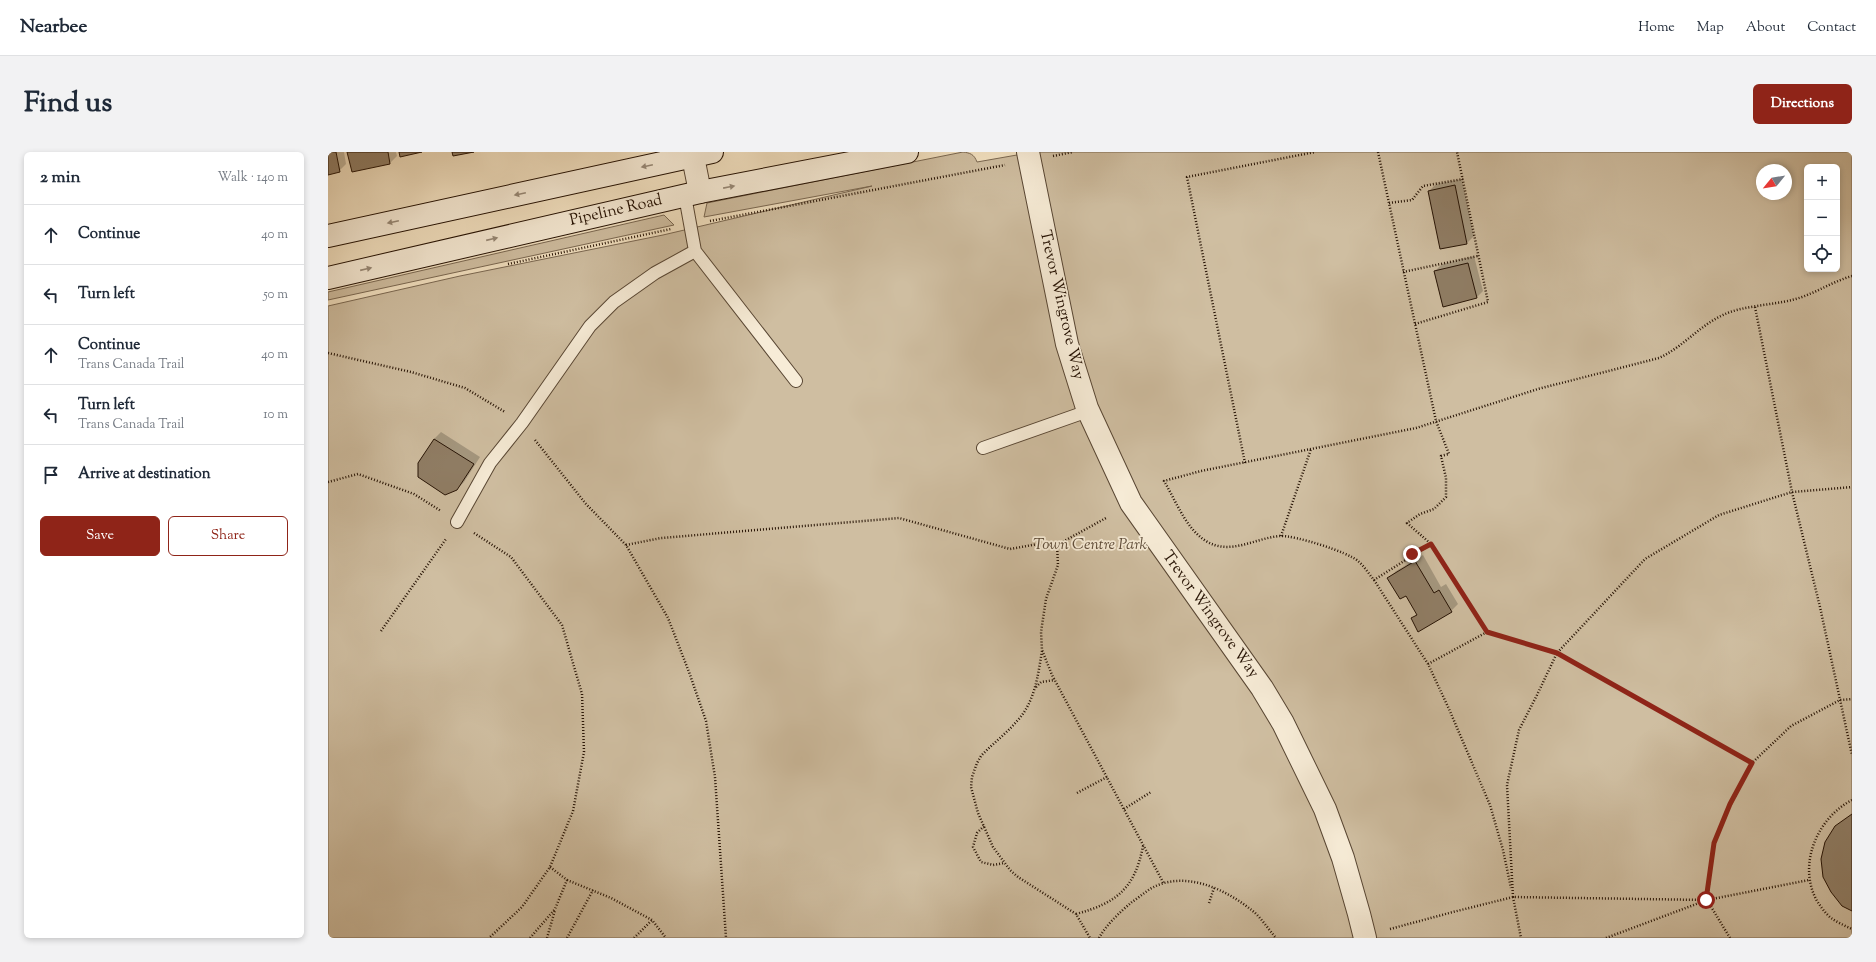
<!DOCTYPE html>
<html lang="en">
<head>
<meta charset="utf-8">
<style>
  body { margin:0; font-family:"Sorts Mill Goudy",serif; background:#f2f2f3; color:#1f2937 }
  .controls { position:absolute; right:12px; top:12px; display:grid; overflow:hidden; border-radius:6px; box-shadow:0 2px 6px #0003 }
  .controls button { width:36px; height:36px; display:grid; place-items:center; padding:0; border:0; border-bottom:1px solid #e0e1e3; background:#fff; color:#1f2937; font:20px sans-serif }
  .compass { position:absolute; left:1428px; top:12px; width:36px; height:36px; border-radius:50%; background:#fff; box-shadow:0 2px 6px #0003; rotate:240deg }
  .stop { position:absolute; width:12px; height:12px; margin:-9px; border:3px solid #8f2418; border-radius:50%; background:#fff }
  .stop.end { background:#8f2418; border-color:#fff; box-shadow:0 1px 4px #0008 }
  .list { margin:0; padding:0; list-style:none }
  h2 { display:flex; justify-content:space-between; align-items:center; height:52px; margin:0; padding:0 16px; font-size:17px }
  h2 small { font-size:13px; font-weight:400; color:#747a83 }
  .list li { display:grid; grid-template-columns:26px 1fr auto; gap:12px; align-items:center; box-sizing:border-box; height:60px; padding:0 16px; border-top:1px solid #e0e1e3 }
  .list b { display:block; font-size:15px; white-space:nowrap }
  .list p { margin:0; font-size:13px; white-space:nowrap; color:#747a83 }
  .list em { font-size:13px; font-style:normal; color:#747a83 }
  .actions { display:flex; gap:8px; padding:12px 16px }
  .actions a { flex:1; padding:9px 0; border:1px solid #8f2418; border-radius:6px; text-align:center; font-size:14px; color:#8f2418 }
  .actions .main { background:#8f2418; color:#fff }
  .icon { flex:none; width:22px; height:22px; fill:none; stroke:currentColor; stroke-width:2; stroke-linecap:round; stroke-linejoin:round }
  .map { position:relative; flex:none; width:1524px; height:786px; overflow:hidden; border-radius:6px }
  header { display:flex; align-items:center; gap:24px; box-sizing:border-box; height:56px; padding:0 20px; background:#fff; border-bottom:1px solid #e0e1e3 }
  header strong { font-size:19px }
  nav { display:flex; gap:22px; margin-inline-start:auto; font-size:14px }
  .intro { display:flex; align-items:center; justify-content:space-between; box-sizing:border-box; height:96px; padding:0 24px }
  h1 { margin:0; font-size:28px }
  .button { padding:10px 18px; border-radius:6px; background:#8f2418; color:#fff; font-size:14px; font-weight:700 }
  main { display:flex; gap:24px; padding:0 24px }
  aside { flex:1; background:#fff; border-radius:6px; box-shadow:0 2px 6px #0003 }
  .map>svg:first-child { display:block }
  .green { fill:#cfbea1; stroke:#7a6852; fill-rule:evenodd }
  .shadow { fill:#0003 }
  .building { fill:#907e66; stroke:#251204 }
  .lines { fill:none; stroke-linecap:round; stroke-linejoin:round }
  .lane-casing { stroke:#584633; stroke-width:14 }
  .street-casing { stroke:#584633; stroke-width:24 }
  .secondary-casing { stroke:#251204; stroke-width:24 }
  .path { stroke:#251204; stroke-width:2.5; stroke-dasharray:1 2; stroke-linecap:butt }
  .lane { stroke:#f7ecd7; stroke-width:12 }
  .street { stroke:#f7ecd7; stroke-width:22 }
  .secondary { stroke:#f7ecd7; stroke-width:22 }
  .oneway { fill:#988a78 }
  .route { stroke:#8f2418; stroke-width:5 }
  .labels { text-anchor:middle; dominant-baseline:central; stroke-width:3.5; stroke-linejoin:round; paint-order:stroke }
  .street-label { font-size:16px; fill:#251204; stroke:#f7ecd7 }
  .park-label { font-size:16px; font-style:italic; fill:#604e3b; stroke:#f7ecd7 }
</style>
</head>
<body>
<header>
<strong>Nearbee</strong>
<nav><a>Home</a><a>Map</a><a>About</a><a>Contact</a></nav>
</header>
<div class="intro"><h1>Find us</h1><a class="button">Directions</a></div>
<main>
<aside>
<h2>2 min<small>Walk · 140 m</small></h2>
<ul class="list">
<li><svg class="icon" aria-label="ahead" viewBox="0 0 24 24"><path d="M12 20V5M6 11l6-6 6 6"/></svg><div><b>Continue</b></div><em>40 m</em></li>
<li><svg class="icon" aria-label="left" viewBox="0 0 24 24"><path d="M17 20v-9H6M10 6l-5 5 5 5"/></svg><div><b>Turn left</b></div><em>50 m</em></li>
<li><svg class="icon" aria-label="ahead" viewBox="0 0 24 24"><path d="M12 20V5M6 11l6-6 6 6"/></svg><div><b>Continue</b><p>Trans Canada Trail</p></div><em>40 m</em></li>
<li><svg class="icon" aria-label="left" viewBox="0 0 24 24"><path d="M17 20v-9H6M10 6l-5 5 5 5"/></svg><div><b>Turn left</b><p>Trans Canada Trail</p></div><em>10 m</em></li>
<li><svg class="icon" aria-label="arrive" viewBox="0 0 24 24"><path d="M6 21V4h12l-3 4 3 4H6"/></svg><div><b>Arrive at destination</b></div></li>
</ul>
<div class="actions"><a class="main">Save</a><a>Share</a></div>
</aside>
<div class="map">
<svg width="1524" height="786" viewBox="0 0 1524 786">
  <rect width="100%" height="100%" fill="#f2e1c1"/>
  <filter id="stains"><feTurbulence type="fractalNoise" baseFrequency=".005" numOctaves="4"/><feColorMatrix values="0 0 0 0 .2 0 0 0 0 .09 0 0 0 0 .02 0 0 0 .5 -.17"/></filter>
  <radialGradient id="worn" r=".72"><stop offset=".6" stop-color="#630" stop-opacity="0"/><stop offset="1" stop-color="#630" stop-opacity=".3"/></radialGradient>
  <path class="green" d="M635,0C642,1 646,2 649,10L706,0H1524V786H0V154L132,124L335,83L544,34L376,65L379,51ZM1479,15H1509V117H1479ZM1434,18H1458V42H1434Z
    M336,63L346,73L0,148V140Z"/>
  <path class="shadow" d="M0,0H16L18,12L11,19L0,22Z
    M21,0H68L69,4L62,11Z
    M1134,27L1146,84L1139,91L1101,39L1108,32Z
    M1146,104L1155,139L1148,146L1107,119L1114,112Z
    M113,280L152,305L136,330L129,337L106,287Z
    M1095,403L1113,435L1118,432L1130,452L1123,459L1084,467L1089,461L1078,442L1061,426L1068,419Z"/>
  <path class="building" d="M0,0H8L12,20L0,23Z
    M19,0H60L62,12L24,20Z
    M71,0H94L72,5Z
    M124,0H146L125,4Z
    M1127,33L1139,92L1112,97L1100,39Z
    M1140,111L1149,146L1115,155L1106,119Z
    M106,287L146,312L129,338L117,343L90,325V311Z
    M1087,409L1106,441L1111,438L1124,460L1090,480L1083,466L1089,463L1078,444L1072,447L1059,426Z
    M1524,662V759L1514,754L1503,740L1495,725L1493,707L1497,690L1507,674Z"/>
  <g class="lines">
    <defs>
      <path id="lane" d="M367,99L468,229
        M655,296L760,259
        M129,370L162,311L194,271L262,174L286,150L327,121L367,99L357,44"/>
      <path id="street" d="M364,0L372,40
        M700,0L739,192L759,256L803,351L934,536L955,571L997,657L1015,706L1031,762L1037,786"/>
      <path id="secondary" d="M0,84L384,0
        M0,126L372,40L579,0"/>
    </defs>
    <use href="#lane" class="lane-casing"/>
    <use href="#street" class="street-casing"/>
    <use href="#secondary" class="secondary-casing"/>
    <path class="path" d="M1050,0L1108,269L1121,302L1113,304L1118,326V345L1106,357L1092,362L1079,371L1103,392
      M725,4L745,0
      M1061,51L1084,48L1095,34L1135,27
      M382,69L677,13
      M180,112L343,77
      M1075,120L1150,104
      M1427,155L1464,340L1492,455L1524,603
      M1087,172L1160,150L1129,0
      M0,201L83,220L137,236L177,260
      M207,288L258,352L298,393L340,466L361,520L378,569L387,625L398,786
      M917,311L859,25L987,0
      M0,330L30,322L86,342L113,359
      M146,381L183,405L234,473L254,542L256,600L245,659L222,715L194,755L161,786
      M953,384L983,297
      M298,393L333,386L571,366L682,397L710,392L729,393L778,366
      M729,393L730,413L718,447L713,480L714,498L724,523L836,732
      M1046,428L1100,512L1121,557L1162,653L1175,698L1183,736
      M53,479L118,387
      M714,499C710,523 707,550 689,569C678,582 665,591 653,604L649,611L644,625L643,635L650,661L665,695L682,718L690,725L748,762L762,786
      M1100,512L1159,480
      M708,535L713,530L727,528
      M1424,611L1229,501L1159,480L1103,392L1046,428C1041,422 1036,414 1030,409C1020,400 966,383 952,384C927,386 902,404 878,389C858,377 848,349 836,329L873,319L1088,276L1210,237L1331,206C1355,195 1371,174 1395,163C1413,154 1444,153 1464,148C1485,143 1503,130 1524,124
      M749,641L779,625
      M1524,648C1489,666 1469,713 1489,749C1493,755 1497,761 1503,766C1509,770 1517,774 1524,777
      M796,657L823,640
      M656,674L649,681L645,695L653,710L665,713L676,711
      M239,728L283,746L324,768L338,786
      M1185,745L1179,633L1191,578L1209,543L1229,501L1317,407L1391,363L1464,340L1524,335
      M1185,745L1193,786
      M881,751L886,736
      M748,762C789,751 807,736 815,694
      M1062,777L1125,760L1185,745L1379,748
      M202,786L227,757L239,728L222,715
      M219,786L227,758
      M239,786L265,738
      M306,786L324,768
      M771,786C778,773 793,759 804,750C810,746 816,741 822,737C856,717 898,737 926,760C934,767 941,778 948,786
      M1278,786L1379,748L1481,728
      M1402,786L1379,748L1386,691L1403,652L1424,611L1463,574L1512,548L1524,547"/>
    <use href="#lane" class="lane"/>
    <use href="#street" class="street"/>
    <use href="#secondary" class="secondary"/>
  </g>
  <defs><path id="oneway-solid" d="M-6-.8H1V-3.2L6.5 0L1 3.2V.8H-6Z"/></defs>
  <g class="oneway">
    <use href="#oneway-solid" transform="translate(319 14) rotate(168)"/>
    <use href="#oneway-solid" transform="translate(401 35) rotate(-11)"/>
    <use href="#oneway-solid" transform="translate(192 42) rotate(168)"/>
    <use href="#oneway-solid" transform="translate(65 70) rotate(168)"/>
    <use href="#oneway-solid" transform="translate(164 87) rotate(-13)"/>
    <use href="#oneway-solid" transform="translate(38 117) rotate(-13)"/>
  </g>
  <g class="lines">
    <path class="route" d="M1084,402L1103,392L1159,480L1229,501L1424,611L1402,652L1386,691L1378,748"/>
  </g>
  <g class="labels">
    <g class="street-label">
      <text transform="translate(288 59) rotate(-13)">Pipeline Road</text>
      <text transform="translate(733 153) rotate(77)">Trevor Wingrove Way</text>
      <text transform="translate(882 463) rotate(54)">Trevor Wingrove Way</text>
    </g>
    <g class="park-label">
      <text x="762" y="393">Town Centre Park</text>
    </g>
  </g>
  <rect width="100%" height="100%" filter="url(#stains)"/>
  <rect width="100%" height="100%" fill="url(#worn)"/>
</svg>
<div class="controls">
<button>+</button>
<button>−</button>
<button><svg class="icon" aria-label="locate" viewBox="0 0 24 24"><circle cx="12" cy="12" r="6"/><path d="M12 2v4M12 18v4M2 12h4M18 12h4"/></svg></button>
</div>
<svg class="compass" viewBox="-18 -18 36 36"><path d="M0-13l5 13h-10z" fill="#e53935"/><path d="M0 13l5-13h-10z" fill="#747a83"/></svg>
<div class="stop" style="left:1378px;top:748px"></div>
<div class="stop end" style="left:1084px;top:402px"></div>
</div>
</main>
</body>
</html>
